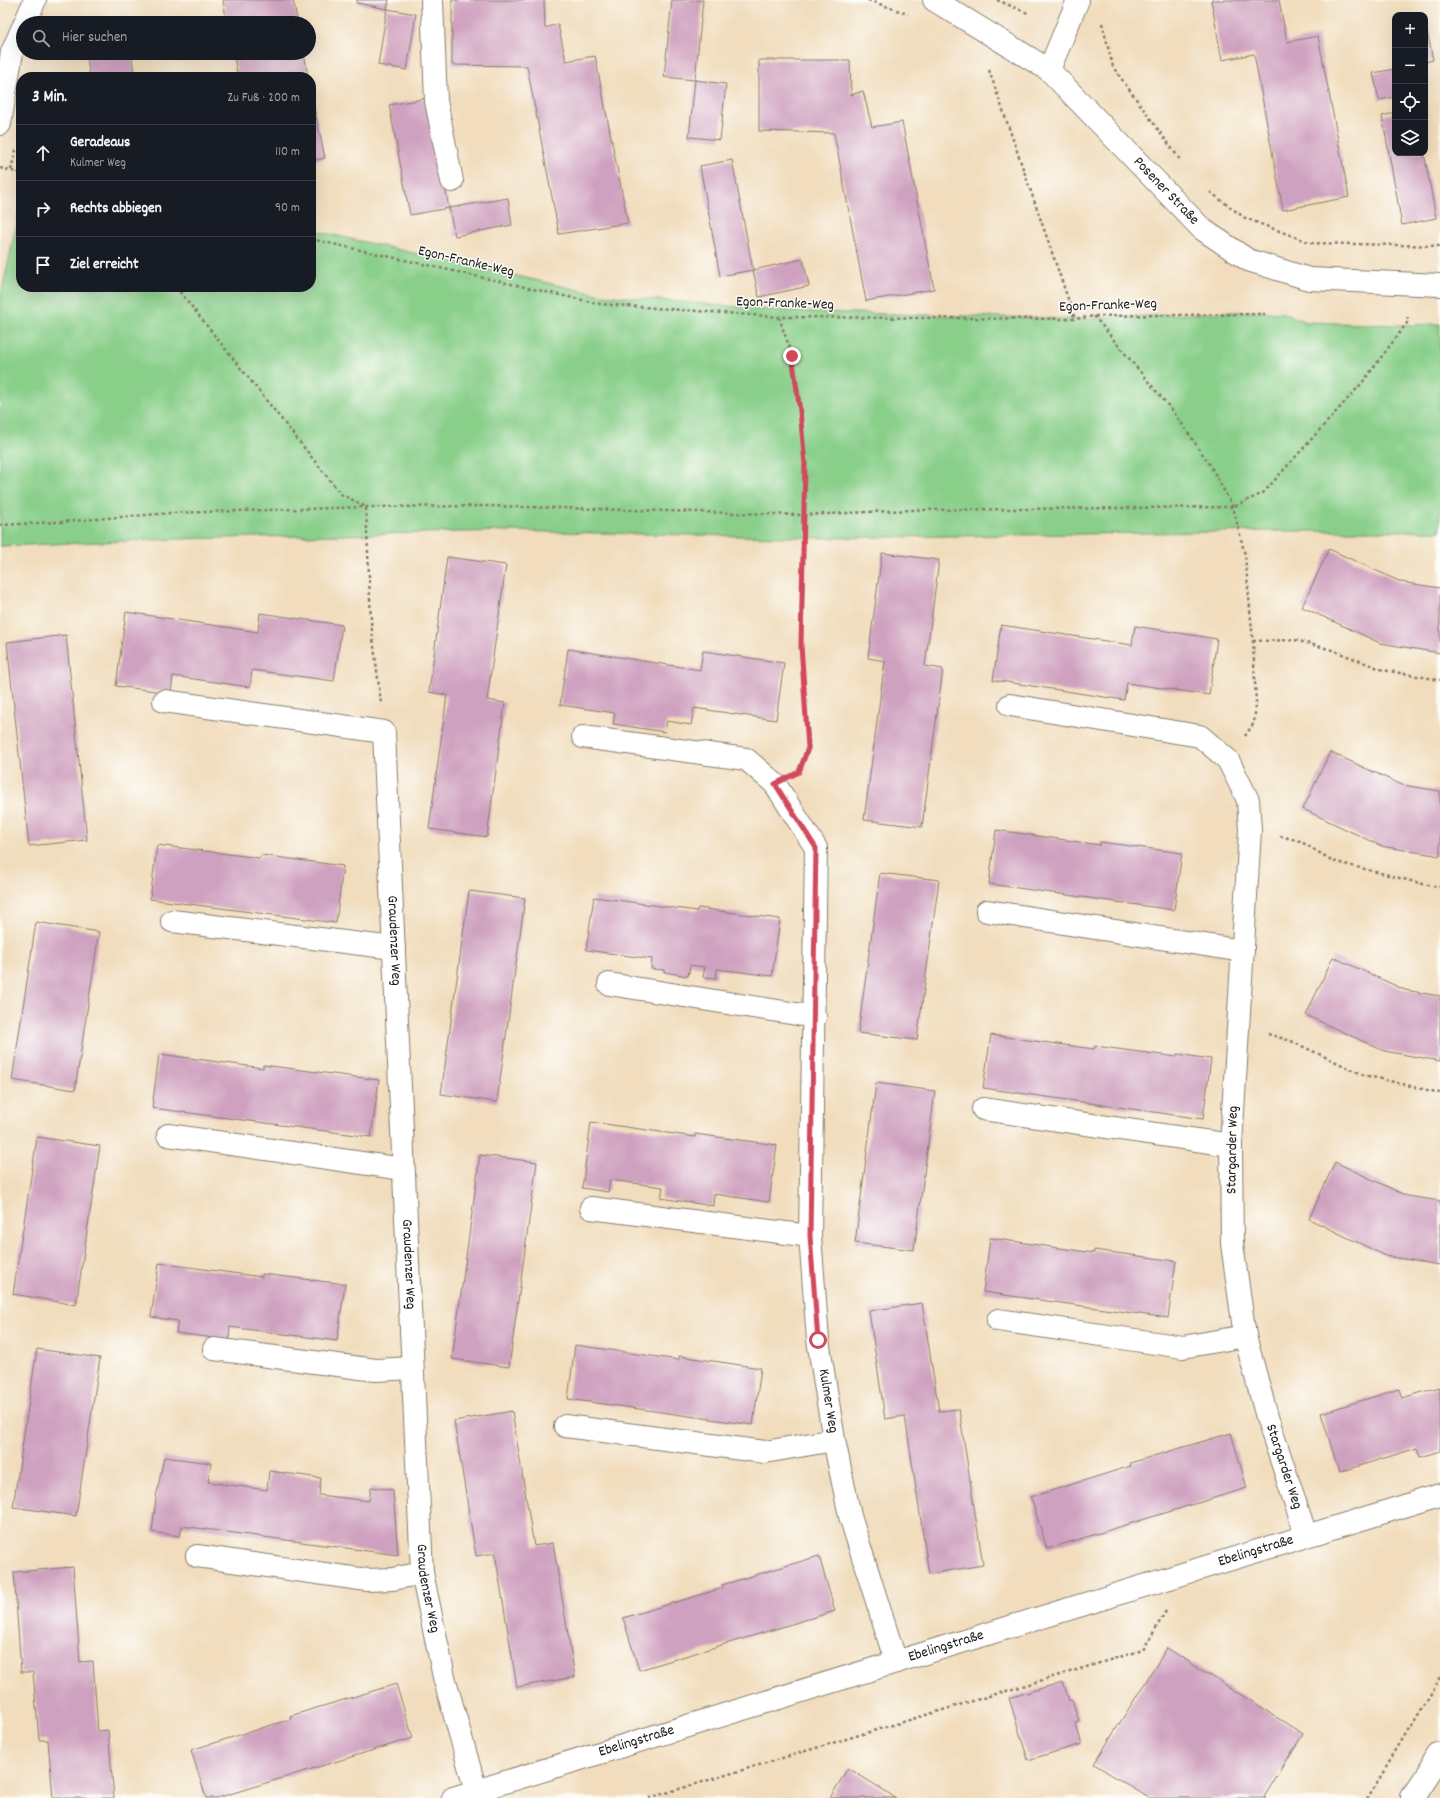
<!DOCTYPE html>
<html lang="de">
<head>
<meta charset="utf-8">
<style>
  body { margin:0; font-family:Dekko,sans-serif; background:#242831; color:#f1f3f6 }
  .controls { position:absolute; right:12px; top:12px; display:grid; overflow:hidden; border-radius:8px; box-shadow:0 4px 16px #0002 }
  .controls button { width:36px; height:36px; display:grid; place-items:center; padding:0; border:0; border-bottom:1px solid #363941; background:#171b24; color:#f1f3f6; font:20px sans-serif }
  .stop { position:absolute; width:12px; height:12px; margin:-9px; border:3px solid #d1495b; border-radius:50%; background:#fff }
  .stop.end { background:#d1495b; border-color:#fff; box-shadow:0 1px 4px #0008 }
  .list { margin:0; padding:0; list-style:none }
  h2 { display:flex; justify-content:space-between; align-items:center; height:52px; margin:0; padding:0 16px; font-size:17px }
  h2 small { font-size:13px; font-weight:400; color:#9ea1a6 }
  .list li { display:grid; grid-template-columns:26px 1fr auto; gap:12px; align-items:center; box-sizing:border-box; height:56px; padding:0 16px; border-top:1px solid #363941 }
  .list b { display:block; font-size:15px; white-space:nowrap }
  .list p { margin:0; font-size:13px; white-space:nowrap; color:#9ea1a6 }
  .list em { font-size:13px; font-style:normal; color:#9ea1a6 }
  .icon { flex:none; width:22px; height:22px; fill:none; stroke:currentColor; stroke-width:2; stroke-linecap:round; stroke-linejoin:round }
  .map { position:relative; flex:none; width:1440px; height:1798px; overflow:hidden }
  .search { position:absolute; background:#171b24; box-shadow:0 4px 16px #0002; left:16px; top:16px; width:300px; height:44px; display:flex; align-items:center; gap:10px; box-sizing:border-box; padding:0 14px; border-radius:22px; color:#9ea1a6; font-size:15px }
  .panel { position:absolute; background:#171b24; box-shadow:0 4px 16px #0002; left:16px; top:72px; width:300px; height:220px; border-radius:16px }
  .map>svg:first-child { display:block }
  .green { fill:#89cf8a; stroke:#527653 }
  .building { fill:#cfa1c0 }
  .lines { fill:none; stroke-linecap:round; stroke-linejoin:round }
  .minor-casing { stroke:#867c6c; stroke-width:24 }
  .path { stroke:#867c6c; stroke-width:2.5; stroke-dasharray:3 3; stroke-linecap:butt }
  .minor { stroke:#fff; stroke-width:22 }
  .route { stroke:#d1495b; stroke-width:5 }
  .labels { text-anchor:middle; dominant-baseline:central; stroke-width:3; stroke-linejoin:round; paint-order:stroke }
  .street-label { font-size:15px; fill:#1c1c1c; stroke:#fdfcf7 }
</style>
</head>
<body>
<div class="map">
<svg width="1440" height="1798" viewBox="0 0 1440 1798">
  <rect width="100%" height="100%" fill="#fdfcf7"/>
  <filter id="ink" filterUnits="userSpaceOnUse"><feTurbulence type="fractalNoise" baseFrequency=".025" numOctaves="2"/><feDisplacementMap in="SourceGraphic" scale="8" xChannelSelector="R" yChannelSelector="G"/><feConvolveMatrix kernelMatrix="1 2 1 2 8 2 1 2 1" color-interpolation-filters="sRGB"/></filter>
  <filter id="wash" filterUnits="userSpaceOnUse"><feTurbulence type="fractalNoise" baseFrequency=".012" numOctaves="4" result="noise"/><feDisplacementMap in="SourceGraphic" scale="16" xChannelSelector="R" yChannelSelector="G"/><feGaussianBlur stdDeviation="0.9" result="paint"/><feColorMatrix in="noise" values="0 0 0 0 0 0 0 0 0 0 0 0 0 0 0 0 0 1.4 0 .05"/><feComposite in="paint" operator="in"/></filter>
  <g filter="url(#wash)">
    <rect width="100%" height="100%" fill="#f1ddbd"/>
    <path class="green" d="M21,203V287H311V230L602,295L784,311L1075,319L1255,311L1283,313L1307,322L1396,325L1440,324V531H1272L831,538L503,531L179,539L0,546V300Z"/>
    <g id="blocks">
      <path class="building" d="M223,0H293L298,23H227Z
        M357,0H389L387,9L357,3Z
        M452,0H544L545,28L558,24L566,61L595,56L628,223L559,234L527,66L452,65Z
        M672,0H703L695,80L726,84L720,140L689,137L695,80L664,77Z
        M1211,0H1279L1287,42L1318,36L1349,197L1283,210L1254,54L1222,60Z
        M387,9L416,14L407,70L378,65Z
        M1427,31L1433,60L1425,62V32Z
        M86,53H131L135,77H90Z
        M233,53H304L308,77H238Z
        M759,60H850L851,95L863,91L872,127L902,122L934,289L866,301L834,133L759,131Z
        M1395,69V97L1379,100L1373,73Z
        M311,93L325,158L311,161Z
        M428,98L449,208L410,215L389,105Z
        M1395,113V153H1424L1436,218L1402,225L1382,116Z
        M732,160L753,270L720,276L700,166Z
        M508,198L512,225L455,236L449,208Z
        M803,259L809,286L759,297L753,270Z
        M1329,549L1401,582L1440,588V653L1380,643L1302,607Z
        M882,553L939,560L925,666L943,669L922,827L864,820L885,661L868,658Z
        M447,557L506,565L487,700L505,703L487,837L429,829L447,695L429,692Z
        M126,612L258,632L260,613L342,625L334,681L252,670L250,687L173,676L171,693L116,686Z
        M1001,625L1132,645L1135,626L1217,639L1209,695L1127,683L1124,700L993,680Z
        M66,635L87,840L29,846L7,642Z
        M568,649L700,670L703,651L784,663L776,720L694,708L691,725L667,721L665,732L613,724L615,713L560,705Z
        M1330,752L1402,785L1440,791V856L1381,846L1303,809Z
        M996,830L1100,845V842L1182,853L1174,910L989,884Z
        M157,845L260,858L261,855L343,866L336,923L150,899Z
        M880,873L939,880L917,1040L858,1033Z
        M469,891L525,898L497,1102L441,1094Z
        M594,897L697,911L698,908L780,919L772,976L717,969L716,978L703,977L705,967L690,965L688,976L664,972V970L651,969L652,959L586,950Z
        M36,922L99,932L75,1090L12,1080Z
        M1333,957L1405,990L1440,996V1061L1384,1051L1306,1015Z
        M991,1035L1094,1049L1095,1046L1177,1057V1054L1211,1059L1203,1119L983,1088Z
        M159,1054L263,1068V1065L379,1080L371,1137L152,1108Z
        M876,1083L935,1091L914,1250L855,1243Z
        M591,1122L695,1137V1134L777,1145L769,1202L714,1194L713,1206L661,1198L663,1187L610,1180L608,1192L582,1188Z
        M37,1137L100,1146L76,1305L13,1294Z
        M480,1155L537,1162L509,1367L452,1359Z
        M1335,1162L1407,1196L1440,1201V1265L1386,1256L1309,1219Z
        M990,1238L1094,1253V1250L1176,1261L1168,1318L983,1292Z
        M159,1263L262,1277V1274L345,1284L337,1341L230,1327L229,1340L176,1333L178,1321L151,1317Z
        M922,1303L939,1411L959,1409L983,1565L929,1574L905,1416L885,1419L869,1311Z
        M575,1345L679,1360V1356L761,1368L753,1425L568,1399Z
        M37,1349L100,1358L76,1516L13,1507Z
        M1440,1387V1451L1420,1457L1417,1448L1339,1472L1321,1413L1399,1389L1402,1398Z
        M512,1411L534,1546L553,1543L575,1677L517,1687L495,1553L476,1556L454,1421Z
        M1231,1433L1247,1488L1047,1549L1031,1497L1131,1466L1130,1463Z
        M164,1457L211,1463L208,1482L267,1490L269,1471L321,1478L319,1495L369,1501L371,1487L393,1490L398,1555L182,1526L180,1536L152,1532L156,1498Z
        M819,1556L835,1611L639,1670L623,1618L723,1588L722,1585Z
        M73,1567L80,1662L93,1661L98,1731L108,1730L114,1798H53L48,1740H39L33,1672H21L14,1572Z
        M1167,1648L1303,1734L1264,1797L1266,1798H1149L1094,1764Z
        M1063,1682L1069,1701L1072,1700L1079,1721L1075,1722L1082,1744L1028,1760L1009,1698Z
        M396,1684L413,1738L217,1798H206L191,1750L291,1719L290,1716Z
        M848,1768L896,1798H830Z"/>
    </g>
  </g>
  <g filter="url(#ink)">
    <use href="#blocks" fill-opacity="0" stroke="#867c6c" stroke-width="1"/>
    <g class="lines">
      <defs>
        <g id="minor">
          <path d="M432,0L436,101L452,181"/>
          <path id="s1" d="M934,0L1049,70L1202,229L1248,260L1309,279L1440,285"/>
          <path d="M25,23L35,0"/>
          <path d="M1049,70L1078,0"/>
          <path d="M0,124L12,52L23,27"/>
          <path id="s2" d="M164,701L384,732L422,1573L444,1677L476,1791"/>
          <path id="s3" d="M1010,705L1200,736L1228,760L1248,800L1250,830L1231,1145L1232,1244L1245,1336L1267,1417L1306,1535"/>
          <path id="s4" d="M583,737L746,759L775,784L816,848L810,1236L818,1340L834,1440L850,1516L896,1662"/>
          <path d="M987,911L1243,951"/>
          <path d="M172,921L394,948"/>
          <path d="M609,984L815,1017"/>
          <path d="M983,1109L1231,1145"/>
          <path d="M168,1135L403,1169"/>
          <path d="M591,1208L810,1236"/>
          <path d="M998,1320L1183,1347L1245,1336"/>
          <path d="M214,1349L376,1370L412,1368"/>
          <path d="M565,1426L765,1452L834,1440"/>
          <path d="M197,1556L367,1580L393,1579L422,1573"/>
          <path id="s5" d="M453,1798L1440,1495"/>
          <path d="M1412,1798L1440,1755"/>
        </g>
      </defs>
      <use href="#minor" class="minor-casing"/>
      <path class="path" d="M868,0L908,14
        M997,0L1030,14
        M1102,23L1113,67L1181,161
        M989,70L1075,319
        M0,168L21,173
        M11,170L16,150
        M1210,192L1245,218L1311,243L1440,246
        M311,239L600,304L779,317L1075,319L1094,316L1265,314
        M176,287L341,494L366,507L371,622L381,703
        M1094,316L1176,415L1210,465L1233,507L1245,555L1253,641L1256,703L1254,723L1245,736
        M779,317L792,356L800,411L805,464L801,645L809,748L800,768
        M0,525L59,522L170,513L366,507L491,506L804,515L912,510L1233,507L1263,493L1362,383L1407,323L1408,317
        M1253,641L1295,640L1332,650L1383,670L1440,680
        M1280,836L1300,841L1333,861L1423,884L1440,887
        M1268,1034L1291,1041L1364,1075L1440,1093
        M649,1798L1143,1650L1166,1611
        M1367,1798L1440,1677"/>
      <use href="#minor" class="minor"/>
    </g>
  </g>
  <g class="lines" filter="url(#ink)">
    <path class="route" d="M792,356L800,411L805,464L801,645L808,748L799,772L775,784L816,848L810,1236L818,1340"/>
  </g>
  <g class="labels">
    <g class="street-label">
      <text stroke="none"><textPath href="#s1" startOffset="303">Posener Straße</textPath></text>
      <text transform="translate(466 262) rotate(13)">Egon-Franke-Weg</text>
      <text transform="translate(785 304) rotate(2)">Egon-Franke-Weg</text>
      <text transform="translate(1108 306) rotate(-2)">Egon-Franke-Weg</text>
      <text stroke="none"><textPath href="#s2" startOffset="431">Graudenzer Weg</textPath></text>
      <text transform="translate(1233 1150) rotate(-89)">Stargarder Weg</text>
      <text stroke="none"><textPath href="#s2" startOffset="755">Graudenzer Weg</textPath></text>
      <text stroke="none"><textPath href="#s4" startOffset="833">Kulmer Weg</textPath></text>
      <text stroke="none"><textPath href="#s3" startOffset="948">Stargarder Weg</textPath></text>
      <text stroke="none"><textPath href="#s5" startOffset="840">Ebelingstraße</textPath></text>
      <text stroke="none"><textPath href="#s2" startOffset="1080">Graudenzer Weg</textPath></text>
      <text stroke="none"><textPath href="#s5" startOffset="516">Ebelingstraße</textPath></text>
      <text stroke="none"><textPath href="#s5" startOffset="192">Ebelingstraße</textPath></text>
    </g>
  </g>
</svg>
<div class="controls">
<button>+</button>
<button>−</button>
<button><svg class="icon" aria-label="locate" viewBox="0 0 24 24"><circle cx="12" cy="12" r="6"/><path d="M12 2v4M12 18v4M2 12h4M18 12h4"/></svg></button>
<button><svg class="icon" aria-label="layers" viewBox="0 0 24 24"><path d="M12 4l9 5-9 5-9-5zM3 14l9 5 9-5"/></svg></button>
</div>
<div class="stop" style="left:818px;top:1340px"></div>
<div class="stop end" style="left:792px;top:356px"></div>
<div class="search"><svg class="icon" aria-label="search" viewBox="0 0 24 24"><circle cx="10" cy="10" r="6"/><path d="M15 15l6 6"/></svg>Hier suchen</div>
<section class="panel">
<h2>3 Min.<small>Zu Fuß · 200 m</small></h2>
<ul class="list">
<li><svg class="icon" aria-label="ahead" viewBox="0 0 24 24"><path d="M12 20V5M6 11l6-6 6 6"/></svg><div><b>Geradeaus</b><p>Kulmer Weg</p></div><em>110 m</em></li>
<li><svg class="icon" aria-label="right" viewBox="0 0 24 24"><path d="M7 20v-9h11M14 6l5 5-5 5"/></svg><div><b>Rechts abbiegen</b></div><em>90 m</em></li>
<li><svg class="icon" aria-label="arrive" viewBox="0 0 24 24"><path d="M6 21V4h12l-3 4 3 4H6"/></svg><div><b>Ziel erreicht</b></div></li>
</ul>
</section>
</div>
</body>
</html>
